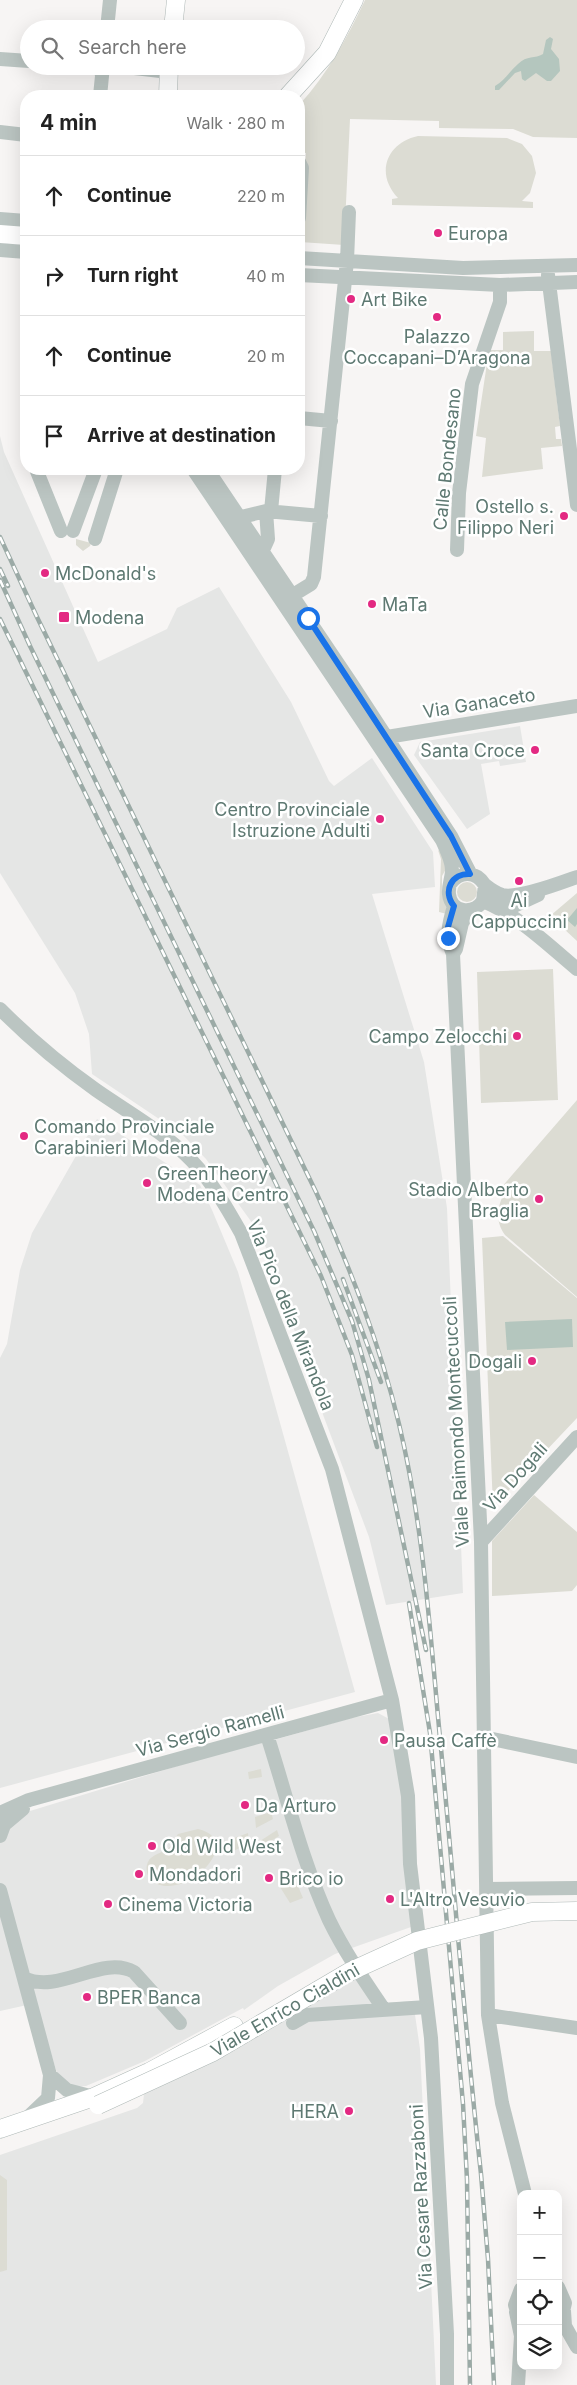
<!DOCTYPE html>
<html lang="en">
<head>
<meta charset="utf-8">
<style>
  body { margin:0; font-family:Inter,sans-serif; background:#f6f6f6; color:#222 }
  .controls { position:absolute; right:15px; bottom:15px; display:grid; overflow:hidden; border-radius:10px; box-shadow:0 5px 20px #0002 }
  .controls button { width:45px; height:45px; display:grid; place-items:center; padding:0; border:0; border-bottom:1px solid #e0e0e0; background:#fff; color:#222; font:25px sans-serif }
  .stop { position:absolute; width:15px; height:15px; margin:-11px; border:4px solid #1a73e8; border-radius:50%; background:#fff }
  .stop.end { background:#1a73e8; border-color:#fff; box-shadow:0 1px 5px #0008 }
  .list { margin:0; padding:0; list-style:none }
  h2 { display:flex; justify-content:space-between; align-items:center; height:65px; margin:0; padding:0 20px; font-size:21px }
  h2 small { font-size:16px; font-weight:400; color:#767676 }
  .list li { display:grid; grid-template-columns:32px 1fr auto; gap:15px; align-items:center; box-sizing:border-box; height:80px; padding:0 20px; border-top:1px solid #e0e0e0 }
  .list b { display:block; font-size:19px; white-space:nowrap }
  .list em { font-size:16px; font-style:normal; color:#767676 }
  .icon { flex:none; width:28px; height:28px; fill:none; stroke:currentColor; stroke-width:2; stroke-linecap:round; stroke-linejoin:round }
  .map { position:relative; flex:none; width:577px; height:2385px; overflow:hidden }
  .search { position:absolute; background:#fff; box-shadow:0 5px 20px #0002; left:20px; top:20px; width:285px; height:55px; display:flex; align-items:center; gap:12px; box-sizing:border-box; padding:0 18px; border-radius:28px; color:#767676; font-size:19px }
  .panel { position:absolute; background:#fff; box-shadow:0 5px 20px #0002; left:20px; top:90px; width:285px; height:385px; border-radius:20px }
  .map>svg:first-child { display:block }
  .built { fill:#e5e6e5 }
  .green { fill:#dcdcd3 }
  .water { fill:#b4c6be }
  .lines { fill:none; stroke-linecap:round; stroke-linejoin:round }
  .major-casing { stroke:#afb9b7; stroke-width:19 }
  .minor { stroke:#bbc5c2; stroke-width:14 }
  .major { stroke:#fff; stroke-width:18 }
  .rail-casing { stroke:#9baaa6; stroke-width:4.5 }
  .rail { stroke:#fff; stroke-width:2.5; stroke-dasharray:8; stroke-linecap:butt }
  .major-bridge-casing { stroke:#afb9b7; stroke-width:19; stroke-linecap:butt }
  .major-bridge { stroke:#fff; stroke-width:18 }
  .route { stroke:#1a73e8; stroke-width:6 }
  .poi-dot { fill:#e32982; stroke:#fff; stroke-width:2 }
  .labels { text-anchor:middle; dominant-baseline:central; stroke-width:5; stroke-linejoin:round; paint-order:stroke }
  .poi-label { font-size:18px; fill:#5e7972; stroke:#fff; text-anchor:start }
  .street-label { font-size:18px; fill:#5e7972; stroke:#fff }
</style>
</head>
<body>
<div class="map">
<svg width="577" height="2385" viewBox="0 0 577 2385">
  <rect width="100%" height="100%" fill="#f7f5f4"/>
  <path class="built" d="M0,436L4,452L98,662L167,629L177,608L219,587L291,702L329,781L334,786L372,758L433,852L435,887L372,894L424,1062L447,1208L463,1593L386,1605L369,1537L322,1412L268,1252L258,1231L206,1159L183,1135L92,1074L89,1034L75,993L0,873Z
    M520,726L526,762L500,766L499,761L481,764L490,814L467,829L414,755L420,742Z
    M97,1119L200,1185L212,1210L238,1272L355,1692L0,1788V1358L7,1344L20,1270L32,1233Z
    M378,1713L391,1720L402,1787L411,1927L335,1954L278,1986L244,2010L243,2008L145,2061L86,2086L75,2087L62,2079L56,2070L36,2003L0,2011V1816L30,1811L256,1742L274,1740L351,1718Z
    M365,1971L386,2003L413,2001L420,2049L436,2385H0V2155L137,2108L143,2103L144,2094L221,2055Z"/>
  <path class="green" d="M365,0H577V138L533,137L513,129L439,128V121L350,119L344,245L300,242L306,153L299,152V105C327,75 347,38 365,0Z
    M418,136L507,138L522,144L532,156L536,173L530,193L522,201L533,202V208L392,205V199L398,198C375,174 386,143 418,136Z
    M534,331V351H551L560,426L555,427L556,439H561L562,446L541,448L543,469L482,477L486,438L476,436L489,350H503V332Z
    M76,539L91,543L90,546L83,551L76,545Z
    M438,850L442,853L446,869L442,876V893L448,908L447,914L439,912L441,859Z
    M457 892a10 10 0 1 1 20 0a10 10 0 1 1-20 0Z
    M577,893V941L550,916Z
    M553,969L558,1100L481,1103L477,972Z
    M577,1100V1297L505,1235C495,1221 497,1208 504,1193L500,1189Z
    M503,1236L577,1298V1418L493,1507L482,1238Z
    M534,1495L577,1532V1585L572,1591L492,1596V1541Z
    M261,1769L262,1777L249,1779L248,1772Z
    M271,1812L273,1819L256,1828L255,1817Z
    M198,1829C249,1841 180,1906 151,1880C147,1876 145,1868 148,1862C151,1854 164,1853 170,1847C173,1844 175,1838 178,1834Z
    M277,1830L279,1836L260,1848L257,1843Z
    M248,1833L249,1842L234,1851L223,1846V1842Z
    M295,1879L303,1898L290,1903L280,1887Z
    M0,2175L7,2180V2270L0,2272Z"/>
  <path class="water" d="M550,37L553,39L551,49L559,59L560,71L551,81H547L536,73L525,81L522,79L521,71L515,73L499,90H495V86C504,81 510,71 518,64C527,55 535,59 543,54L546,40Z
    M577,908V924L575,927L567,920Z
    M572,1319L573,1347L507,1350L505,1322Z"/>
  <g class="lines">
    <defs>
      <path id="major" d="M173,29L176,0
        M168,96L169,66
        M288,96L327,53L354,0
        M0,234L26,236
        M0,2129L94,2097L149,2072L234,2026"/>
    </defs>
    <use href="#major" class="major-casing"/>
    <path class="minor" d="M107,29L110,0
      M0,59L29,61
      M76,66L103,69L117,66L169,72
      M100,96L103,66
      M0,132L26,135
      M299,162L302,168L299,218
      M0,219L26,221
      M0,250L26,252
      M299,258L463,268L577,265
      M299,275L500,285L577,282
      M548,275L577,505
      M299,418L331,421
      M36,469L61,531
      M193,469L442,840C446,849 452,860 452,870C452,878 448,886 449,894C451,913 473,915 483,901L485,885C476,871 460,870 450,884
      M207,469L351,683L451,836L470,873
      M271,511L275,469
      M233,519L266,511L321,516
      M73,531L96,469
      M95,539L117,469
      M263,550L268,539L266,511
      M457,550L459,493L472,384L500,302V285
      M293,595L311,584L314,577L347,261L349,212
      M387,737L577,706
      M485,885C490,889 496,893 502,895C519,899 560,883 577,877
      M483,901C519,916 547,944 577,969
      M454,906C449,923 445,936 453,954L481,1542L488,2015L502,2103L525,2194
      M502,909L512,907L538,895
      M453,954L456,949L462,923L470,910
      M0,1009C30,1039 62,1066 96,1090C129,1113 164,1132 192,1161C212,1182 227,1208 241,1233L332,1469L392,1700L408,1796L410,1864L431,2038L447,2334V2385
      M481,1542L577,1437
      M267,1735C287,1797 302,1861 329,1920C344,1951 364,1980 383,2008
      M483,1737L577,1757
      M0,1813L29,1800L392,1700
      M0,1836L4,1825L23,1809
      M486,1889L577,1888
      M0,1890L50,2075L48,2098L27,2118
      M24,1978C59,1995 102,1954 134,1972L180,2023
      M488,2015L577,2028
      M293,2023L307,2015L427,2007
      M50,2075L67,2090L94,2097
      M558,2287L565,2303L561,2320
      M564,2311L565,2326L577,2347
      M516,2312L521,2336L518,2385
      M519,2318L515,2305L521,2289"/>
    <use href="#major" class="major"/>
    <defs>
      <path id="rail" d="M0,537L36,615L316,1192C350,1268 380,1344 399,1424C424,1528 430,1633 440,1738C454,1884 465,2029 481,2174L488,2259L494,2385
        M0,569L8,586
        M0,580L30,646L314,1231L352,1321L369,1380L426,1650
        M0,619L321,1276L352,1355L377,1447
        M343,1279L381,1382
        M409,1603L430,1733L463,2104L467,2180L470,2385"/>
    </defs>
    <use href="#rail" class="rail-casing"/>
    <use href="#rail" class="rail"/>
    <defs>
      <path id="major-bridge" d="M98,2105L213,2052L349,1972L417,1941L532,1912L577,1911"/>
    </defs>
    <use href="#major-bridge" class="major-bridge-casing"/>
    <use href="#major-bridge" class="major-bridge"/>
  </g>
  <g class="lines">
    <path class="route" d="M308,618L451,836L470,874C452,873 442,891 454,906L448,927V938"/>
  </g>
  <g class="poi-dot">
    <circle cx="438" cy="233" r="5"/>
    <circle cx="351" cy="299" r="5"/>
    <circle cx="437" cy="317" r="5"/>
    <circle cx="564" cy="516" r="5"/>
    <circle cx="45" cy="573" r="5"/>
    <circle cx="372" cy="604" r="5"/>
    <rect x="58" y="611" width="12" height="12" rx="2.5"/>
    <circle cx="535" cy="750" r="5"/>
    <circle cx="380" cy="819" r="5"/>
    <circle cx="519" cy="881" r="5"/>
    <circle cx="517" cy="1036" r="5"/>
    <circle cx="24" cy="1136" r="5"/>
    <circle cx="147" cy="1183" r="5"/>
    <circle cx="539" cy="1199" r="5"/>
    <circle cx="532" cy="1361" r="5"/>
    <circle cx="384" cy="1740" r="5"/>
    <circle cx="245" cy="1805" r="5"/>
    <circle cx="152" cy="1846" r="5"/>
    <circle cx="139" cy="1874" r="5"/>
    <circle cx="269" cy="1878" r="5"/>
    <circle cx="390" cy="1899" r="5"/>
    <circle cx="108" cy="1904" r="5"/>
    <circle cx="87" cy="1997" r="5"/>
    <circle cx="349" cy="2111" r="5"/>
  </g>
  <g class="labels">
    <g class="poi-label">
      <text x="448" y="233">Europa</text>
      <text x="361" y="299">Art Bike</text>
      <text x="437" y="336" text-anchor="middle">Palazzo<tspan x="437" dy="21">Coccapani–D’Aragona</tspan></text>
      <text x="554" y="506" text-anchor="end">Ostello s.<tspan x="554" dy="21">Filippo Neri</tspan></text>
      <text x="55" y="573">McDonald's</text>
      <text x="382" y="604">MaTa</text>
      <text x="75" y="617">Modena</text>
      <text x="525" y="750" text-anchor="end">Santa Croce</text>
      <text x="370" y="809" text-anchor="end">Centro Provinciale<tspan x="370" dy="21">Istruzione Adulti</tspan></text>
      <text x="519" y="900" text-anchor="middle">Ai<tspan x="519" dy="21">Cappuccini</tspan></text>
      <text x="507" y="1036" text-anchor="end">Campo Zelocchi</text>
      <text x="34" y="1126">Comando Provinciale<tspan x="34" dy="21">Carabinieri Modena</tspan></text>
      <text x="157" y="1173">GreenTheory<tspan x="157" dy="21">Modena Centro</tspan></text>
      <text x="529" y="1189" text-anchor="end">Stadio Alberto<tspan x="529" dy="21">Braglia</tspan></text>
      <text x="522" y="1361" text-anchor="end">Dogali</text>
      <text x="394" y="1740">Pausa Caffè</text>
      <text x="255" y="1805">Da Arturo</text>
      <text x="162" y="1846">Old Wild West</text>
      <text x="149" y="1874">Mondadori</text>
      <text x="279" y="1878">Brico io</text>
      <text x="400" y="1899">L'Altro Vesuvio</text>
      <text x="118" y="1904">Cinema Victoria</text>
      <text x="97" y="1997">BPER Banca</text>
      <text x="339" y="2111" text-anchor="end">HERA</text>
    </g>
    <g class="street-label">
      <text transform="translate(447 459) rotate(-84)">Calle Bondesano</text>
      <text transform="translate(479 703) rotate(-9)">Via Ganaceto</text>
      <text transform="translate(291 1315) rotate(68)">Via Pico della Mirandola</text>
      <text transform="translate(456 1422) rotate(-93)">Viale Raimondo Montecuccoli</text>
      <text transform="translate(515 1477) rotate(-48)">Via Dogali</text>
      <text transform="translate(210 1731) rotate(-15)">Via Sergio Ramelli</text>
      <text transform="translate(285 2010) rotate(-30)">Viale Enrico Cialdini</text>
      <text transform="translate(421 2197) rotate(-93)">Via Cesare Razzaboni</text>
    </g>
  </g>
</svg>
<div class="controls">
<button>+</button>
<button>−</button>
<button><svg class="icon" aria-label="locate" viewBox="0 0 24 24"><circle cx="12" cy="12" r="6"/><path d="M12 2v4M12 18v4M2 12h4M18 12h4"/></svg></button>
<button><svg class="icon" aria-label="layers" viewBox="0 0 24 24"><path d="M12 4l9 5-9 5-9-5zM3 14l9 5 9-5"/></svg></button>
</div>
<div class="stop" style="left:308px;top:618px"></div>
<div class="stop end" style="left:448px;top:938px"></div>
<div class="search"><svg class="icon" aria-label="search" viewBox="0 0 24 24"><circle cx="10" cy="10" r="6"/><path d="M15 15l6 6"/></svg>Search here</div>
<section class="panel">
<h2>4 min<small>Walk · 280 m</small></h2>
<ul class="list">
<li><svg class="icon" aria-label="ahead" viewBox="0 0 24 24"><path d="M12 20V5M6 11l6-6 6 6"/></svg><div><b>Continue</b></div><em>220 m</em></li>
<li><svg class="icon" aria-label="right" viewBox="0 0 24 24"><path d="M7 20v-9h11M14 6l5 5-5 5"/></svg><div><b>Turn right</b></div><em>40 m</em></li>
<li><svg class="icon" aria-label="ahead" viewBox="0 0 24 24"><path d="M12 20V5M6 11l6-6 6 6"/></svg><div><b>Continue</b></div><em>20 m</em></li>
<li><svg class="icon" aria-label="arrive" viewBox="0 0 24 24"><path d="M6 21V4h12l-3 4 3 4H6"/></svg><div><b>Arrive at destination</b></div></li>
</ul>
</section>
</div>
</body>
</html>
